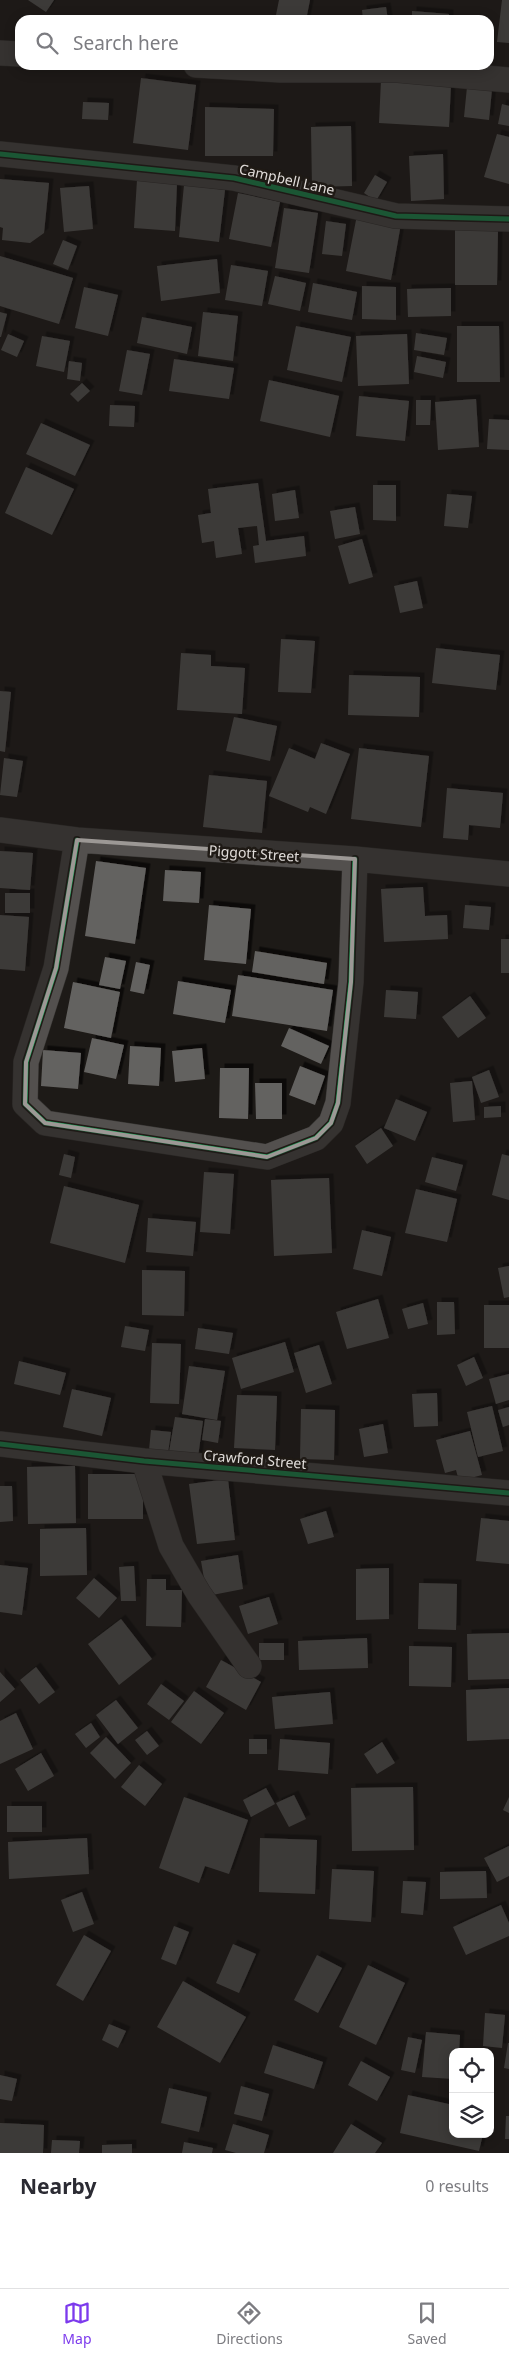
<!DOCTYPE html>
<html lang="en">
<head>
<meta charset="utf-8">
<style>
  body { margin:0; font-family:"Noto Sans",sans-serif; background:#f2f2f3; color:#2b2b33 }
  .controls { position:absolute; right:15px; bottom:15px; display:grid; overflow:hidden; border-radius:10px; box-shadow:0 2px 12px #0003 }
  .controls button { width:45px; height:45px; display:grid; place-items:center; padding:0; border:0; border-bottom:1px solid #e1e1e2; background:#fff; color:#2b2b33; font:25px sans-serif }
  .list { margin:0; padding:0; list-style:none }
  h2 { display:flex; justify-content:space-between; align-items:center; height:65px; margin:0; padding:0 20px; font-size:21px }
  h2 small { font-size:16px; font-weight:400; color:#7c7c81 }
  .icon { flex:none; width:28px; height:28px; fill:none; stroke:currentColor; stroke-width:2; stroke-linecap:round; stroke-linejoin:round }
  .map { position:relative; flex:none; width:509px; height:2153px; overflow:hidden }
  .search { position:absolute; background:#fff; box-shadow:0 2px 12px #0003; left:15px; right:15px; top:15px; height:55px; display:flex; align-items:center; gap:12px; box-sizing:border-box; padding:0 18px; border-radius:15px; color:#7c7c81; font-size:19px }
  .sheet { height:135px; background:#fff }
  nav { display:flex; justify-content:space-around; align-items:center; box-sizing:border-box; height:70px; border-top:1px solid #e1e1e2; background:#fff; font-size:14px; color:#7c7c81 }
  nav a { display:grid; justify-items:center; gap:2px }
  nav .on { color:#7c3aed }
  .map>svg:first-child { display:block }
  .building { fill:#646260; filter:url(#shadow) }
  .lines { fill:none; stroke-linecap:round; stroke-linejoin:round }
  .street-casing { stroke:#363432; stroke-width:26 }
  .street { stroke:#53504e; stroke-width:25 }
  .cycleway-casing { stroke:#1f1a15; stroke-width:8 }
  .cycleway { stroke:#1a9f57; stroke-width:5 }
  .marked { fill:none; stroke:#9c9895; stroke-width:4; stroke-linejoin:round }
  .labels { text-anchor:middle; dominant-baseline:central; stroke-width:5; stroke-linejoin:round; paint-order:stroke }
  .street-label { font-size:14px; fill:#e0dcd9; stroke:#1f1a15 }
</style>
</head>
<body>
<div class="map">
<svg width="509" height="2153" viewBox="0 0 509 2153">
  <defs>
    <filter id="shadow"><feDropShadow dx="4.5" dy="-4.5" stdDeviation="0" flood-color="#0009"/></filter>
  </defs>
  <rect width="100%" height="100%" fill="#1d1a17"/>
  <path class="building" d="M28,0H54L46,12Z
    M279,0H310L306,20H275Z
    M502,0H509V43L497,42Z
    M386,7L388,20H363L362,10Z
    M412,11L449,14V20H412Z
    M141,78L196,85L188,150L133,143Z
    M381,80L451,84L449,127L379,123Z
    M467,87L492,89L489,120L464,117Z
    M83,102L109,103L108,120L82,119Z
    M502,104L509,106V126L498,124Z
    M205,107L274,109L273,156H205Z
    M351,126L352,186L312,187L311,127Z
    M497,134L509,137V184L484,177Z
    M443,154L444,199L411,201L409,156Z
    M375,175L387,182L376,201L364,193Z
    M0,179L49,183L44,233L30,243L2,240L3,228L0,227Z
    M137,180L177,183L175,231L134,228Z
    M184,185L225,190L219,242L179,237Z
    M89,186L93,229L64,232L60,188Z
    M238,193L280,202L271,247L229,239Z
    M284,208L318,213L309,273L275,268Z
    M358,210L402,218L391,280L346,271Z
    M326,221L346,224L342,256L322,254Z
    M455,230H498L497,285H455Z
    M63,240L77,246L68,270L53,264Z
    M0,256L73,278L59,324L0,306Z
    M217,259L220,293L161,301L157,266Z
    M231,265L268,271L262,306L225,300Z
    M275,276L306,283L300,311L268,304Z
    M313,283L357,292L352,320L308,312Z
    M362,286L396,287V320L362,319Z
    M84,287L118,295L108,336L75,328Z
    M451,288V316L408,317L407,289Z
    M0,312L7,314L1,337H0Z
    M203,312L238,316L233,361L198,356Z
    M142,317L192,327L187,354L137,343Z
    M296,326L351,337L342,382L287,370Z
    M457,326H499L500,382H457Z
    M416,333L447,338L444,355L414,350Z
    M8,334L24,341L17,357L1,350Z
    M407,334L409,384L358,386L356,336Z
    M42,336L70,341L64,372L36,366Z
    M127,350L150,354L142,395L119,391Z
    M417,356L446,362L443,378L414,372Z
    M174,359L234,368L229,399L169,391Z
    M69,361L82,363L80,381L67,379Z
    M269,380L339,396L330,437L260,421Z
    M82,383L90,391L78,402L70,394Z
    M359,396L409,401L405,441L356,436Z
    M476,399L479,447L438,450L435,402Z
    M416,400H431L430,425H416Z
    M110,405L135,406L134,427L109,426Z
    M489,419L509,420V450L487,449Z
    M41,423L90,445L75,476L26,454Z
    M26,467L74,489L52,535L5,513Z
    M258,483L266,541L304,536L306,556L255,563L253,546L259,545L257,526L238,528L242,554L216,558L214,541L202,543L198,515L211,513L208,489Z
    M373,485H396V521L373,520Z
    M295,490L299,518L275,521L272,494Z
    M447,494L472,496L468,528L444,526Z
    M355,507L360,534L335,539L330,511Z
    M362,539L373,577L349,584L338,546Z
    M417,581L423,608L400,613L394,586Z
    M281,639L315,641L311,693L278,692Z
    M436,648L500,655L496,690L432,683Z
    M181,653L211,655V666L245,668L242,714L177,710Z
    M349,675L420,677L419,717L348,715Z
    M0,691L11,692L5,752L0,751Z
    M234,717L277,726L270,761L226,751Z
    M321,743L350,754L326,814L310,807L308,812L269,796L289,748L315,759Z
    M359,748L429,756L421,827L351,819Z
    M4,758L23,761L17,797L0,795Z
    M209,775L267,781L262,833L203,827Z
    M447,788L503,793L500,828L469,825L468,840L443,838Z
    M0,851L33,853L30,890L0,888Z
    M96,861L146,868L135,944L85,936Z
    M165,870L201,872L199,903L163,901Z
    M423,887L425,916L447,915L448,939L384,942L381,889Z
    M5,893H30V913H5Z
    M209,905L251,909L246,964L204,960Z
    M465,905L491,907L489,930L463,928Z
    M0,915L29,917L25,971L0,969Z
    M501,939H509V973H501Z
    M255,951L327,963L324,984L252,972Z
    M105,957L126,961L120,989L99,985Z
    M136,962L150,965L144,994L130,991Z
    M238,975L333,990L327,1031L232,1016Z
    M178,981L231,990L225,1023L173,1014Z
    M73,982L120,992L111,1038L64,1028Z
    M386,990L418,992L416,1019L384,1017Z
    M470,996L486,1018L458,1038L442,1017Z
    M289,1028L329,1046L321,1064L281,1046Z
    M92,1038L124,1045L116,1079L84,1072Z
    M130,1046L161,1048L159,1086L128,1084Z
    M202,1048L205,1079L175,1082L172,1051Z
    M43,1050L81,1053L78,1089L41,1086Z
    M300,1066L325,1076L315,1105L289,1095Z
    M220,1068H249L248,1119L219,1118Z
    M489,1070L499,1097L481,1103L472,1077Z
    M472,1081L475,1120L453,1122L450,1083Z
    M255,1083H282V1119H256Z
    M396,1099L427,1112L415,1141L384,1128Z
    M501,1106V1117L484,1118V1107Z
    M381,1128L393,1146L367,1164L355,1146Z
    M64,1154L75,1157L71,1178L59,1175Z
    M502,1154L509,1156V1200L492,1195Z
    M432,1157L463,1165L456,1191L425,1182Z
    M204,1172L234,1174L230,1234L200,1232Z
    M329,1178L332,1253L274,1256L271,1180Z
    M64,1186L139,1205L125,1263L50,1243Z
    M416,1189L457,1199L447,1242L405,1233Z
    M148,1218L196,1222L193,1256L146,1252Z
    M362,1230L391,1237L382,1276L353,1269Z
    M509,1266V1297L504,1298L498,1268Z
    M142,1270L185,1271L184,1316L142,1315Z
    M378,1299L389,1338L347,1349L336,1312Z
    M437,1302H454L455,1334L437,1335Z
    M423,1303L428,1324L408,1329L402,1309Z
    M484,1305H509V1348H484Z
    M125,1326L149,1330L145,1351L121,1347Z
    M198,1328L233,1333L229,1354L195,1349Z
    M285,1342L294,1372L241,1389L232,1358Z
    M152,1343L181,1344L179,1404L150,1403Z
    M319,1345L332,1384L306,1393L294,1353Z
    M474,1357L483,1378L466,1386L457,1365Z
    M19,1361L66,1373L60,1395L14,1384Z
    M189,1366L225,1371L217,1420L182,1414Z
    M509,1374V1400L496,1404L489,1379Z
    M72,1389L111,1398L102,1436L63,1427Z
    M437,1393L438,1426L414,1427L412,1394Z
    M237,1395L277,1396L275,1450L234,1448Z
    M492,1406L503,1451L478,1457L467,1412Z
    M509,1407V1425L503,1427L498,1410Z
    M301,1409L335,1410L334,1460L300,1459Z
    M175,1417L203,1421L198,1457L169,1452Z
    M205,1419L221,1421L218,1443L202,1440Z
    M383,1424L388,1453L364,1457L359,1429Z
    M151,1430L171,1432L168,1453L149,1450Z
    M470,1431L482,1475L459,1481L456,1470L445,1473L436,1440Z
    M75,1466L76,1523L28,1524L27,1467Z
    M88,1474H143V1519H88Z
    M228,1479L235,1540L197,1544L189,1484Z
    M0,1486H12L13,1521L0,1522Z
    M326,1511L334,1537L308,1544L300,1519Z
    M481,1518L509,1521V1564L476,1561Z
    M86,1528L87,1575L40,1576V1529Z
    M238,1555L243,1589L207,1596L201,1561Z
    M0,1565L28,1568L22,1615L0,1612Z
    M134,1566L136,1601H121L119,1567Z
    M389,1568V1619L356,1620V1569Z
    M94,1578L117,1598L99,1618L76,1598Z
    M147,1579H166V1590H182L181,1627L146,1626Z
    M419,1583L457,1584L456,1630L418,1629Z
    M269,1597L278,1624L248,1634L239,1606Z
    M121,1619L152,1659L119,1685L88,1644Z
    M509,1633V1679L468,1680L467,1634Z
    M367,1638L368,1668L299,1670L298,1641Z
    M259,1643H284V1660H259Z
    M409,1646L452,1647L451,1687L409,1686Z
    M221,1660L261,1682L246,1710L206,1687Z
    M36,1667L55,1692L39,1704L20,1680Z
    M0,1672L15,1689L0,1702Z
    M161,1684L184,1701L169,1720L147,1704Z
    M509,1688V1739L467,1741L466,1690Z
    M194,1691L224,1713L201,1744L171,1722Z
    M330,1692L333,1724L275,1729L272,1697Z
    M116,1700L138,1728L118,1744L96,1715Z
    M16,1713L33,1749L0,1764V1721Z
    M91,1723L100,1737L86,1748L75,1734Z
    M147,1731L159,1746L147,1755L135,1740Z
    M106,1737L131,1763L115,1779L90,1753Z
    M249,1739H267V1754H249Z
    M280,1739L330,1743L328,1774L278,1770Z
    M382,1742L395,1763L377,1774L364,1754Z
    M41,1753L54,1776L28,1791L15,1769Z
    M139,1765L162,1784L145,1806L121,1787Z
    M413,1787L414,1850L352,1851L351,1788Z
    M266,1788L275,1804L251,1817L243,1800Z
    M294,1795L306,1819L289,1827L276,1803Z
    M184,1797L248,1820L229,1874L205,1866L199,1883L159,1868Z
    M509,1797V1813L503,1810Z
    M7,1806H42V1832H7Z
    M87,1838L89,1874L9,1879L8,1842Z
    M260,1838L317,1840L315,1894L259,1892Z
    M509,1846V1876L497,1882L484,1858Z
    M332,1869L374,1871L371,1922L329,1919Z
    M486,1871L487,1898L440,1899V1872Z
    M403,1881L426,1882L423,1915L401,1913Z
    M82,1892L94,1924L73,1932L61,1900Z
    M501,1905L509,1923V1936L466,1955L453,1927Z
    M174,1926L189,1932L176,1965L161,1959Z
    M84,1935L111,1951L83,2001L56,1985Z
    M233,1944L256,1954L239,1993L216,1983Z
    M317,1955L342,1968L318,2013L294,2000Z
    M368,1965L405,1983L376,2045L339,2027Z
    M183,1981L246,2017L220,2063L157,2027Z
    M485,2013L505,2015L502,2048L483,2046Z
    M109,2024L126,2031L118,2048L102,2040Z
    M426,2032L460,2035L459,2052H453V2079L422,2077Z
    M408,2037L422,2040L415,2073L401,2070Z
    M508,2043H509V2069L504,2068Z
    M273,2045L323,2062L314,2089L264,2073Z
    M361,2061L390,2077L377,2101L348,2085Z
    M0,2075L17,2079L12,2101L0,2099Z
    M241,2086L269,2094L262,2121L234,2114Z
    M169,2088L207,2097L199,2132L161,2123Z
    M408,2095L453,2105V2134H483L479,2151L400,2133Z
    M506,2116H509V2139H505Z
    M0,2123L44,2125L43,2153H0Z
    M233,2124L269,2135L264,2153H236L225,2150Z
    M351,2124L382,2143L375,2153H333Z
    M52,2140L80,2141L79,2153H51Z
    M184,2142L213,2148L212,2153H182Z
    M132,2144V2153H102V2145Z"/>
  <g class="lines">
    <defs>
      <path id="street" d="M0,53L20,54
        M196,65L280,70H398L509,80
        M0,154L234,178L396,216L509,219
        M0,830L77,840L355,859L509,874
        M77,840L56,968L26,1062L25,1104L45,1123L267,1157L316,1138L331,1123L338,1103L351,982L355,859
        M0,1444L144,1461L509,1493
        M144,1461L171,1546L199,1594L249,1666"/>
    </defs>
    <use href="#street" class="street-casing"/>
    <use href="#street" class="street"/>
    <defs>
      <path id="cycleway" d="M0,154L234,178L396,216L509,219
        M77,840L56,968L26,1062L25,1104L45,1123L267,1157L316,1138L331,1123L338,1103L351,982L355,859
        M0,1444L144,1461L509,1493"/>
    </defs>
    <use href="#cycleway" class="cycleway-casing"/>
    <use href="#cycleway" class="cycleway"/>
  </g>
  <path d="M0 0H509V2153H0ZM77,840L355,859L351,982L338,1103L331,1123L316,1138L267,1157L45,1123L25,1104L26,1062L56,968Z" fill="#1d1a17" fill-opacity=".55" fill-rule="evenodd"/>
  <path class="marked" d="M77,840L355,859L351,982L338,1103L331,1123L316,1138L267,1157L45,1123L25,1104L26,1062L56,968Z"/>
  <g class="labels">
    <g class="street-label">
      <text transform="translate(287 179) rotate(13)">Campbell Lane</text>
      <text transform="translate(254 853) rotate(4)">Piggott Street</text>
      <text transform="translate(255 1459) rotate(5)">Crawford Street</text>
    </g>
  </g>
</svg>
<div class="controls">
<button><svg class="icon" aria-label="locate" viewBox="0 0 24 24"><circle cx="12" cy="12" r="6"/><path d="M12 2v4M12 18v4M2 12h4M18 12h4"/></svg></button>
<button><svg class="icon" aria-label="layers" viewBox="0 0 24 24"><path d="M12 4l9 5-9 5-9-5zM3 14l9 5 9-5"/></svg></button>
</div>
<div class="search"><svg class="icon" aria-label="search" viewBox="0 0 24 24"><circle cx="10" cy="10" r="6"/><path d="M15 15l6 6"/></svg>Search here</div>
</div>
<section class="sheet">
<h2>Nearby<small>0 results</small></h2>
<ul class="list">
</ul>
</section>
<nav>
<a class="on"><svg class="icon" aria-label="map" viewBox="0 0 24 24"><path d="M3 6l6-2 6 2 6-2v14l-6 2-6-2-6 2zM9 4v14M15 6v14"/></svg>Map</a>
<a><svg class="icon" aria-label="directions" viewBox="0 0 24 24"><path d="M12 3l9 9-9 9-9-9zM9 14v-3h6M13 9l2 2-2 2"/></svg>Directions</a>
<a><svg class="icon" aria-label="saved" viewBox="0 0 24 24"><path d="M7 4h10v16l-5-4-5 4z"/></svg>Saved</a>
</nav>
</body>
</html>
